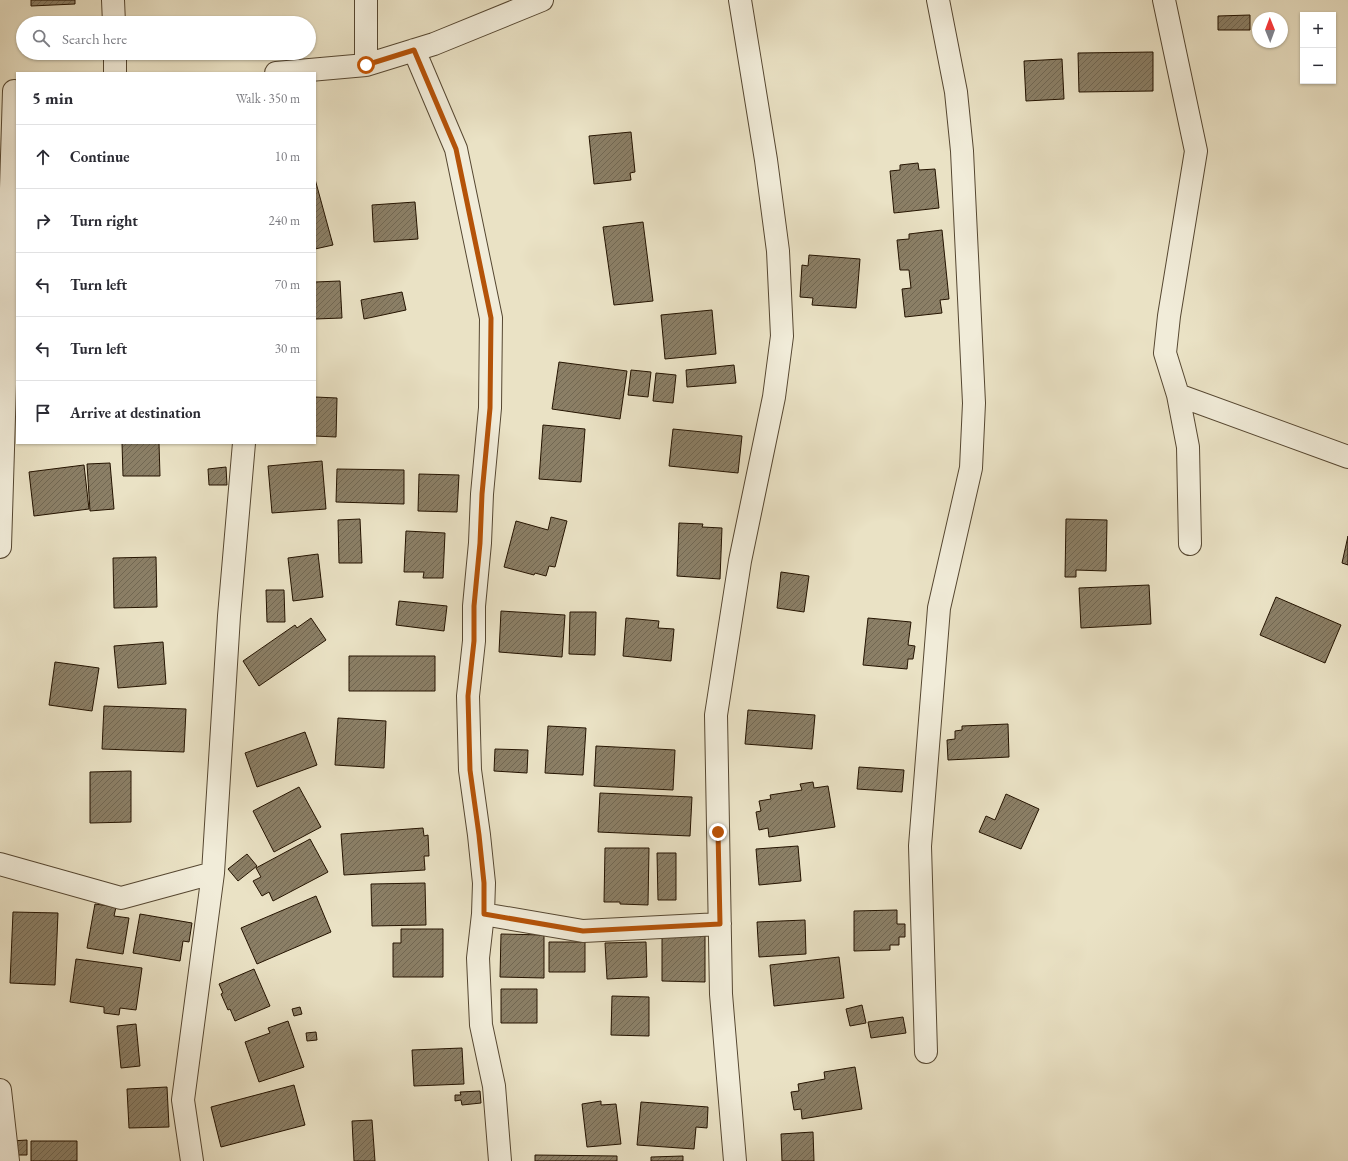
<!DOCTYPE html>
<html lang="en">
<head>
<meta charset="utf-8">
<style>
  body { margin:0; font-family:"EB Garamond",serif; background:#f2f2f3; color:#2b2b33 }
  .controls { position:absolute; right:12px; top:12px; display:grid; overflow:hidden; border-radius:0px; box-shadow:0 1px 3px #0004 }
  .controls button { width:36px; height:36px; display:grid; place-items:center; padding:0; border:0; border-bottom:1px solid #e1e1e2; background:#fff; color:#2b2b33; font:20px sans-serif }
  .compass { position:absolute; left:1252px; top:12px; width:36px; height:36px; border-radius:50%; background:#fff; box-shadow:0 1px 3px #0004; rotate:359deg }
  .stop { position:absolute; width:12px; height:12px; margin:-9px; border:3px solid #b45309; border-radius:50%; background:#fff }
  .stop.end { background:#b45309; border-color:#fff; box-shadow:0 1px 4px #0008 }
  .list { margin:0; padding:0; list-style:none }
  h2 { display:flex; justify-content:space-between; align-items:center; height:52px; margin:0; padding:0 16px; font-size:17px }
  h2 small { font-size:13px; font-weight:400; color:#7c7c81 }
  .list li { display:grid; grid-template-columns:26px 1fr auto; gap:12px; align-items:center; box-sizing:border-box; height:64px; padding:0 16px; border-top:1px solid #e1e1e2 }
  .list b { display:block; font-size:15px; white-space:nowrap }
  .list em { font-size:13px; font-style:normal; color:#7c7c81 }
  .icon { flex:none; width:22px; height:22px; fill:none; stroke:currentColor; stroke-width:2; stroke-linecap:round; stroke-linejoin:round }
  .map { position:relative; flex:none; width:1348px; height:1161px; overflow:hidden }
  .search { position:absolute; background:#fff; box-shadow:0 1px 3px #0004; left:16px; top:16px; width:300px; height:44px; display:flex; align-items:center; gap:10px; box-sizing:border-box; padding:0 14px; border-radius:22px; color:#7c7c81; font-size:15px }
  .panel { position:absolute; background:#fff; box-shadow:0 1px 3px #0004; left:16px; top:72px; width:300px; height:372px; border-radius:0px }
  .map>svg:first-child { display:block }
  .building { fill:url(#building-hatch); stroke:#241300 }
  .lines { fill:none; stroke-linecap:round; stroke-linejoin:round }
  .minor-casing { stroke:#564731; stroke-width:24 }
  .minor { stroke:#f1ecd9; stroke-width:22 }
  .route { stroke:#b45309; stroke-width:5 }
</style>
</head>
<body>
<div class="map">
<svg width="1348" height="1161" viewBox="0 0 1348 1161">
  <defs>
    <pattern id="building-hatch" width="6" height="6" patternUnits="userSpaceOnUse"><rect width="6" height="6" fill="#8b7f66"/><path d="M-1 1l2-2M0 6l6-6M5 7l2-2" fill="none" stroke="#716752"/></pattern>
  </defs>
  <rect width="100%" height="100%" fill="#eae2c5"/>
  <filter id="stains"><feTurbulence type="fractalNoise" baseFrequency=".005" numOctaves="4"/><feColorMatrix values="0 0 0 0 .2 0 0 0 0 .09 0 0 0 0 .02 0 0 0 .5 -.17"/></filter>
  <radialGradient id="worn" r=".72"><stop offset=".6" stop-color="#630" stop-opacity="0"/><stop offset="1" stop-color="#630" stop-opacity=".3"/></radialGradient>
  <path class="building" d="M31,0H75V4L31,6Z
    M1250,15V30H1218V16Z
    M1153,52V91L1079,92L1078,53Z
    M1062,59L1064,99L1026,101L1024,61Z
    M631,132L635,172L630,173L631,180L594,184L589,136Z
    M918,163L919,170L935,169L939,208L894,213L890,171L900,170V165Z
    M315,179L333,245L315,249Z
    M415,202L418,239L374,242L372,205Z
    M643,222L653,301L614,305L603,227Z
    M942,230L949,299L940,300L942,313L905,317L902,289L911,288L909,270H900L897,240L909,239V234Z
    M809,255L860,259L856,308L812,305L813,298L800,297L802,265L808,266Z
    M340,281L342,318L315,319V282Z
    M402,292L406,310L364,319L361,300Z
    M712,310L716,354L665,359L661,315Z
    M559,362L627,371L620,419L552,409Z
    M734,365L736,383L687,387L686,370Z
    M631,370L651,372L648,397L628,395Z
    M656,373L676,375L673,403L653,401Z
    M315,397L337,398L336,437L315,436Z
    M543,425L585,429L581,482L539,479Z
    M673,429L742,436L738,473L669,466Z
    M122,443H159L160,476H123Z
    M322,461L326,509L272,513L268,466Z
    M110,463L114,509L90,511L87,464Z
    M84,465L89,509L34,516L29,472Z
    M226,467L227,485H209L208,469Z
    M337,469L404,470V504L336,502Z
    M419,474L459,475L457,512L418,511Z
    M551,517L567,521L555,567L549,566L546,576L535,573L534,575L504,567L516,521L548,530Z
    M360,519L362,563H339L338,520Z
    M1066,519L1107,520L1106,571L1076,570V577H1065Z
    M679,523L703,524L702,527L722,528L720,579L677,576Z
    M406,531L445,533L443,578H423L424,572H404Z
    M1348,536V565L1342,563Z
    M318,554L323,597L293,601L288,558Z
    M156,557L157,607L114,608L113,558Z
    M781,572L809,576L804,612L777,608Z
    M1149,585L1151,624L1081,628L1079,588Z
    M266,590H284L285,622H267Z
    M1276,597L1341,625L1325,663L1260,635Z
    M399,601L447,606L444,631L396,625Z
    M501,611L565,615L562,657L499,652Z
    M570,612H596L595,655L569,654Z
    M311,618L326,640L259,686L243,661L295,625L297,628Z
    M626,618L659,621L658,628L674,629L671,661L623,656Z
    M868,618L911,622L908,645L915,646L913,659H908L907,669L863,665Z
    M163,642L166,684L118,688L114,646Z
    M349,656H435V691H349Z
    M55,662L99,668L92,711L49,705Z
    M104,706L186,709L184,752L102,749Z
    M748,710L815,715L812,749L745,744Z
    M338,718L386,721L384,768L335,765Z
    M1008,724L1009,757L948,760L947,740L955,739V731L962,730V726Z
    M548,726L586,728L583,775L545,773Z
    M305,732L317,765L257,787L245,753Z
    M596,746L675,750L673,790L594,786Z
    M495,749L528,750L527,773L494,771Z
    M859,767L904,770L902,792L857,789Z
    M131,771V822L90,823V772Z
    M813,782L814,788L828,786L835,827L769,837L768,828L759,830L756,812L761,811L759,801L771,799L770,795L802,790L800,784Z
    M299,787L321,827L274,852L253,811Z
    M600,793L692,797L690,836L598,832Z
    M1006,794L1039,809L1021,849L979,832L986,816L995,820Z
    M423,828L424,836L428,835L429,856H424L425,870L344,875L341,834Z
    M310,839L328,872L273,901L269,892L262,896L253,881L261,877L256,868Z
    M798,846L801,881L759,885L756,849Z
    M605,848H649L648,905L620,904V902H604Z
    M657,853H676V900H658Z
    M247,854L257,866L238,881L228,869Z
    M425,883L426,925L372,926L371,884Z
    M316,896L331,932L257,964L241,928Z
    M95,904L116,907L114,916L129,918L123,954L87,948Z
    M897,910V924H905V937H899V945H890V950L854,951V911Z
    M13,912L58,913L55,985L10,983Z
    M140,914L192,923L189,942L183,941L180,961L133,953Z
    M805,920L806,954L759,957L757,922Z
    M401,929H443V977H393V943H401Z
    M501,934L544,935V978L500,977Z
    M662,934L705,935V982L662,981Z
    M549,942H585V972H549Z
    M646,942L647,977L607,979L605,943Z
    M839,957L844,998L774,1006L770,965Z
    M76,959L142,968L136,1010L120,1008L119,1015L104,1013V1007L70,1002Z
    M254,969L270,1006L235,1021L230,1009L228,1010L221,994L223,993L219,984Z
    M501,989H537V1023H501Z
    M612,996L649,997V1036L611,1035Z
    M862,1005L866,1023L850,1026L846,1009Z
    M300,1007L302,1014L294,1016L292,1009Z
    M903,1017L906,1033L871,1038L868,1022Z
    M288,1021L304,1067L259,1082L245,1042L270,1033L268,1028Z
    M136,1024L140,1066L121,1068L117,1026Z
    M316,1032L317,1040L307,1041L306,1033Z
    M462,1048L464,1084L414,1086L412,1050Z
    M855,1067L862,1109L802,1119L801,1109L794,1110L791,1092L799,1091L798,1084L825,1079L824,1072Z
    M294,1085L305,1125L221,1147L211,1107Z
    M167,1087L169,1127L129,1128L127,1089Z
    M480,1091L481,1103L462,1105L461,1100L455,1101V1095H461L460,1092Z
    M601,1101V1105L616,1104L621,1144L587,1147L582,1104Z
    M641,1102L708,1107L707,1128L696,1127L694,1149L637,1145Z
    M372,1120L375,1161H354L352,1121Z
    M813,1132L814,1161H782L781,1134Z
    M27,1140V1155H12L11,1141Z
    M31,1141H77V1161H31Z
    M535,1155L617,1156V1161H535Z
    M683,1156V1161H651V1157Z"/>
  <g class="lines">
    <defs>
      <path id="minor" d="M113,0L114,23
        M366,0V65
        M1164,0L1196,151L1169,316L1165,353L1178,395L1188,447L1190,544
        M414,50L456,149L491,318L490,408L482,494L480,543L474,606V641L468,696L470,770L479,835L484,883L483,914L478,958L481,1025L494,1086L500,1161
        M115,53V73
        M276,73L366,65L434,44L542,0
        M1178,395L1348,457
        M0,547L14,91
        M0,864L121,898L213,873L229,616L244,443
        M483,914L583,931L720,924
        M926,1052L920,846L939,608L971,468L974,403L962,151L956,92L938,0
        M0,1090L8,1161
        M192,1161L183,1100L213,873
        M735,1161L721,994L716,715L740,561L774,397L782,336L778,251L766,160L740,0"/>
    </defs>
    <use href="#minor" class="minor-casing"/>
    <use href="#minor" class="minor"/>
  </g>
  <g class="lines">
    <path class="route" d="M366,65L414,50L456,149L491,318L490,408L482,494L480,543L474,606V641L468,696L470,770L479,835L484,883V914L583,931L720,924L718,832"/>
  </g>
  <rect width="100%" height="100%" filter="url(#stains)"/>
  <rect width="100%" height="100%" fill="url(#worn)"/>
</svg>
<div class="controls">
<button>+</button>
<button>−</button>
</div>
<svg class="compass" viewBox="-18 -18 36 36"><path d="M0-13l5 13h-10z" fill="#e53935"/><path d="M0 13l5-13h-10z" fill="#7c7c81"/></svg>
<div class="stop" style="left:366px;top:65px"></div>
<div class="stop end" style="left:718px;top:832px"></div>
<div class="search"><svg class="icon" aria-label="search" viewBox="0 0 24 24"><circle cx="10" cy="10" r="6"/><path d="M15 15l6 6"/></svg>Search here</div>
<section class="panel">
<h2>5 min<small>Walk · 350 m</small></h2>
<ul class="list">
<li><svg class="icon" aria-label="ahead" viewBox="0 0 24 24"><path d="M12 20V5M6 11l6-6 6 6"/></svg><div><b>Continue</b></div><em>10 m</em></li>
<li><svg class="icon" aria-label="right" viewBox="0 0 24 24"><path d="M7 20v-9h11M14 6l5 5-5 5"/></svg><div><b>Turn right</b></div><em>240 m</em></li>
<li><svg class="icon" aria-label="left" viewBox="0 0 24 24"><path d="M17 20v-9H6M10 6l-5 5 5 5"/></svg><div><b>Turn left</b></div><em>70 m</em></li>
<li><svg class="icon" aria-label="left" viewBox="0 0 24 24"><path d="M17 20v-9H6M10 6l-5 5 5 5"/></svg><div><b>Turn left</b></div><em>30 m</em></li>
<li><svg class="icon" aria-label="arrive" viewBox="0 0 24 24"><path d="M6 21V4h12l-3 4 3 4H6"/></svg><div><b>Arrive at destination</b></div></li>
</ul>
</section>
</div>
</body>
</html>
